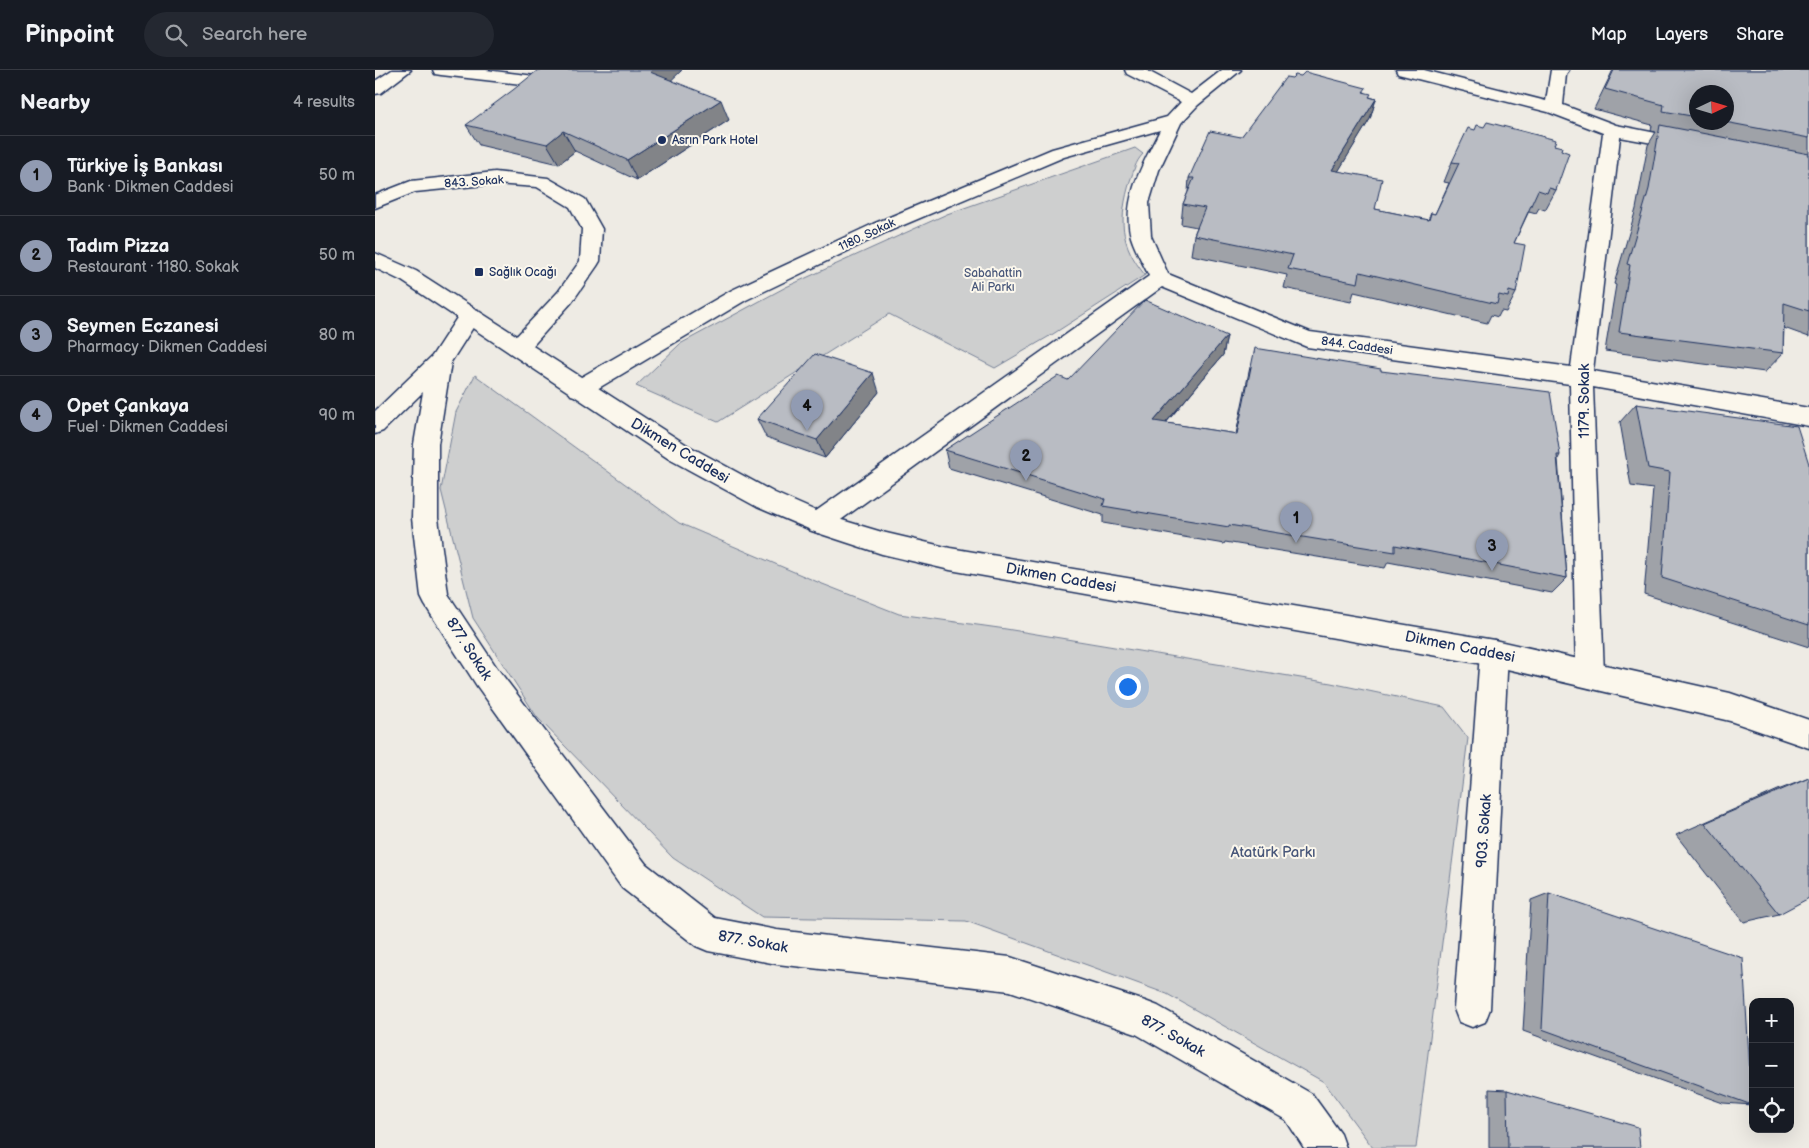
<!DOCTYPE html>
<html lang="en">
<head>
<meta charset="utf-8">
<style>
  body { margin:0; font-family:"Balsamiq Sans",sans-serif; background:#242831; color:#f1f3f6 }
  .controls { position:absolute; right:15px; bottom:15px; display:grid; overflow:hidden; border-radius:10px; box-shadow:0 5px 20px #0002 }
  .controls button { width:45px; height:45px; display:grid; place-items:center; padding:0; border:0; border-bottom:1px solid #363941; background:#171b24; color:#f1f3f6; font:25px sans-serif }
  .compass { position:absolute; left:1314px; top:15px; width:45px; height:45px; border-radius:50%; background:#171b24; box-shadow:0 5px 20px #0002; rotate:86deg }
  .you { position:absolute; left:752px; top:616px; width:18px; height:18px; margin:-12px; border:4px solid #fff; border-radius:50%; background:#1a73e8; box-shadow:0 0 0 8px #1a73e833 }
  .badge { display:grid; place-items:center; width:32px; height:32px; border-radius:50%; background:#919bb2; color:#111; font-size:16px; font-weight:700 }
  .pin { position:absolute; translate:-50% -41px; filter:drop-shadow(0 1px 2px #0008) }
  .pin::after { content:''; position:absolute; top:26px; width:18px; height:15px; background:inherit; clip-path:polygon(0 0,100% 0,50% 100%) }
  .list { margin:0; padding:0; list-style:none }
  h2 { display:flex; justify-content:space-between; align-items:center; height:65px; margin:0; padding:0 20px; font-size:21px }
  h2 small { font-size:16px; font-weight:400; color:#9ea1a6 }
  .list li { display:grid; grid-template-columns:32px 1fr auto; gap:15px; align-items:center; box-sizing:border-box; height:80px; padding:0 20px; border-top:1px solid #363941 }
  .list b { display:block; font-size:19px; white-space:nowrap }
  .list p { margin:0; font-size:16px; white-space:nowrap; color:#9ea1a6 }
  .list em { font-size:16px; font-style:normal; color:#9ea1a6 }
  .icon { flex:none; width:28px; height:28px; fill:none; stroke:currentColor; stroke-width:2; stroke-linecap:round; stroke-linejoin:round }
  .map { position:relative; flex:none; width:1434px; height:1078px; overflow:hidden }
  header { display:flex; align-items:center; gap:30px; box-sizing:border-box; height:70px; padding:0 25px; background:#171b24; border-bottom:1px solid #363941 }
  header strong { font-size:24px }
  nav { display:flex; gap:28px; margin-inline-start:auto; font-size:18px }
  .search { width:350px; height:45px; background:#242831; display:flex; align-items:center; gap:12px; box-sizing:border-box; padding:0 18px; border-radius:28px; color:#9ea1a6; font-size:19px }
  main { display:flex }
  aside { flex:1; background:#171b24 }
  .map>svg:first-child { display:block }
  .green { fill:#cecfcf; stroke:#747f96 }
  .lines { fill:none; stroke-linecap:round; stroke-linejoin:round }
  .street-casing { stroke:#1b2f5e; stroke-width:3 }
  .primary-casing { stroke:#1b2f5e; stroke-width:3 }
  .street { fill:#fbf7ec; fill-rule:evenodd }
  .primary { fill:#fbf7ec; fill-rule:evenodd }
  .wall { fill:#9fa2a8; stroke:#1b2f5e; fill-rule:evenodd }
  .shaded-wall { fill:#828488; stroke:#1b2f5e }
  .building { fill:#b9bcc3; stroke:#1b2f5e }
  .poi-dot { fill:#1b2f5e; stroke:#fbf7ec; stroke-width:2 }
  .labels { text-anchor:middle; dominant-baseline:central; stroke-width:4; stroke-linejoin:round; paint-order:stroke }
  .far-poi-label { font-size:12px; fill:#1b2f5e; stroke:#fbf7ec; text-anchor:start }
  .far-street-label { font-size:12px; fill:#1b2f5e; stroke:#fbf7ec }
  .far-park-label { font-size:12px; fill:#48577a; stroke:#fbf7ec }
  .street-label { font-size:15px; fill:#1b2f5e; stroke:#fbf7ec }
  .park-label { font-size:15px; fill:#48577a; stroke:#fbf7ec }
</style>
</head>
<body>
<header>
<strong>Pinpoint</strong>
<div class="search"><svg class="icon" aria-label="search" viewBox="0 0 24 24"><circle cx="10" cy="10" r="6"/><path d="M15 15l6 6"/></svg>Search here</div>
<nav><a>Map</a><a>Layers</a><a>Share</a></nav>
</header>
<main>
<aside>
<h2>Nearby<small>4 results</small></h2>
<ul class="list">
<li><span class="badge">1</span><div><b>Türkiye İş Bankası</b><p>Bank · Dikmen Caddesi</p></div><em>50 m</em></li>
<li><span class="badge">2</span><div><b>Tadım Pizza</b><p>Restaurant · 1180. Sokak</p></div><em>50 m</em></li>
<li><span class="badge">3</span><div><b>Seymen Eczanesi</b><p>Pharmacy · Dikmen Caddesi</p></div><em>80 m</em></li>
<li><span class="badge">4</span><div><b>Opet Çankaya</b><p>Fuel · Dikmen Caddesi</p></div><em>90 m</em></li>
</ul>
</aside>
<div class="map">
<svg width="1434" height="1078" viewBox="0 0 1434 1078">
  <rect width="100%" height="100%" fill="#eeebe4"/>
  <filter id="ink" filterUnits="userSpaceOnUse"><feTurbulence type="fractalNoise" baseFrequency=".02" numOctaves="2"/><feDisplacementMap in="SourceGraphic" scale="10" xChannelSelector="R" yChannelSelector="G"/><feConvolveMatrix kernelMatrix="1 2 1 2 8 2 1 2 1" color-interpolation-filters="sRGB"/></filter>
  <g filter="url(#ink)">
    <path class="green" d="M760,78L768,84C760,92 759,101 755,111C744,149 744,173 770,205L678,264L620,298L514,244L343,352L261,316L305,274L411,217L572,144Z
      M100,305L304,453L445,513L524,544L631,559L956,613L1069,637L1093,668L1041,1078H998L949,1012L792,924L591,851L387,847L298,788L162,647L98,548L66,420L81,342Z"/>
    <g class="lines">
      <defs>
        <path id="street" d="M17,0H36L6,23L0,24V11Z
          M58,0H111L160,6L166,0H184L170,15L164,16L66,5L60,4Z
          M750,0H771L816,24L847,0H866L823,35L806,53L784,100L774,133L776,166L793,204L935,262L1196,297L1228,63L1173,42L1023,4L1021,0H1049L1171,31L1176,0H1194L1191,4L1188,35L1241,55L1321,71L1324,75L1321,79L1315,80L1245,67L1218,301L1434,338V356L1218,317L1229,605L1225,614L1215,618L1205,614L1201,605L1195,314L932,277L787,217L452,460L443,463L434,460L430,453L434,446L774,206C768,193 760,180 756,167C746,130 769,92 785,60L689,87L512,162L371,230L212,325L204,327L196,325L192,319L196,313L357,220L498,154L677,79L792,47L806,32L752,4Z
          M120,102L173,108L210,129L227,159L225,191L222,196L197,232L152,282L144,285L136,282L133,277L136,272L183,222L205,191L207,159L195,137L162,117L120,114L40,122L0,138V125L36,111Z
          M95,238L103,240L106,245L76,292L63,374V448L73,524L122,598L271,794L340,848L402,860L635,887L770,931L783,936L937,1024L966,1064L971,1078H929L911,1050L761,964L635,921L402,894L333,881L321,876L247,818L102,616L50,535L46,527L37,448L39,374L48,322L8,361L0,364V341L57,286L87,240Z
          M1119,570L1129,574L1133,583L1115,939L1110,952L1097,957L1084,952L1079,939L1105,583L1109,574Z"/>
        <path id="primary" d="M0,183L41,201L312,375L400,423L450,445L507,462L575,478L1119,570L1355,623L1434,650V678L1355,651L1119,596L575,500L507,484L443,463L382,437L294,389L27,211L0,198Z"/>
      </defs>
      <use href="#street" class="street-casing"/>
      <use href="#primary" class="primary-casing"/>
      <use href="#street" class="street"/>
      <use href="#primary" class="primary"/>
    </g>
    <path class="wall" d="M1238,0H1434V267L1409,258L1408,283L1390,302L1230,281L1241,215L1239,214L1261,139L1273,75L1281,62L1276,61L1277,55L1219,39ZM1322,22L1352,52H1322Z
      M917,8L990,22L995,27L1001,29L995,49L963,101L1000,139L1053,150L1056,143L1060,144L1074,113L1069,112L1077,92L1100,60L1179,75L1186,80L1181,120L1170,140L1164,138L1161,143L1154,141L1139,173L1141,223L1131,242L1126,241L1123,247L1116,245L1112,253L979,222L976,232L909,218L912,205L816,185L819,165L822,157L806,154L808,134L813,122L814,108L866,67Z
      M296,10L354,50L262,110L200,81L184,94L104,75L91,55Z
      M852,266L848,285L791,353L861,364L875,297L1006,301L1185,385L1183,389L1192,508L1177,523L1013,492L1010,498L850,472L849,474L728,453V445L574,398L570,380L693,310Z
      M504,322L450,388L391,367L382,349Z
      M1261,334L1434,394V577L1269,524L1278,419L1256,416L1245,352Z
      M1434,708L1404,844L1369,852L1301,765L1403,720Z
      M1174,823L1377,1035L1348,1033L1148,961L1156,830Z
      M1114,1019L1132,1020L1265,1078H1114Z"/>
    <path class="shaded-wall" d="M277,0H307L284,22L275,2Z
      M1001,29L995,49L952,120L957,100Z
      M346,30L354,50L262,110L252,90Z
      M188,61L200,81L184,94L172,74Z
      M852,266L848,285L777,369L779,351Z
      M498,303L504,322L450,388L442,370Z"/>
    <path class="building" d="M163,0H277L275,2L346,30L252,90L188,61L172,74L91,55L138,20Z
      M1239,0H1434V68L1350,52H1352V22H1322V47L1288,41L1289,35L1230,19Z
      M930,2L991,18L988,22L996,24L994,27L1001,29L957,100L1007,109L1000,139L1054,150L1056,143L1060,144L1084,93L1077,92L1093,58L1100,60L1102,55L1109,57L1112,52L1181,70L1179,75L1187,77L1186,80L1194,83L1181,120L1174,118L1172,123L1163,120L1139,173L1150,175L1141,223L1134,221L1133,227L1124,225L1122,234L985,202L983,213L913,199L918,185L819,165L830,138L808,134L819,108H814L835,61L866,67L911,7L917,8L920,5L926,6Z
      M1285,55L1434,84V241L1409,233L1408,283L1244,262L1255,195L1252,194L1274,119Z
      M770,230L852,266L779,351L862,364L880,278L1006,299V301L1175,322L1185,385H1182L1192,508L1020,475V482L854,455V457L728,436L730,429L570,380L683,306L693,310Z
      M440,284L498,303L442,370L382,349Z
      M1261,334L1422,356L1434,394V555L1287,508L1295,402L1273,398Z
      M1434,708V828L1404,844L1330,753Z
      M1174,823L1368,888L1377,1035L1167,959Z
      M1132,1020L1263,1057L1265,1078H1133Z"/>
  </g>
  <g class="poi-dot">
    <circle cx="287" cy="70" r="5"/>
    <rect x="99" y="197" width="10" height="10" rx="2.5"/>
  </g>
  <g class="labels">
    <g class="far-poi-label">
      <text x="297" y="70">Asrın Park Hotel</text>
      <text x="114" y="202">Sağlık Ocağı</text>
    </g>
    <g class="far-street-label">
      <text transform="translate(99 112) rotate(-4)">843. Sokak</text>
      <text transform="translate(492 165) rotate(-25)">1180. Sokak</text>
      <text transform="translate(982 276) rotate(8)">844. Caddesi</text>
    </g>
    <g class="far-park-label">
      <text x="618" y="203">Sabahattin<tspan x="618" dy="14">Ali Parkı</tspan></text>
    </g>
    <g class="street-label">
      <text transform="translate(1209 331) rotate(-90)">1179. Sokak</text>
      <text transform="translate(305 381) rotate(31)">Dikmen Caddesi</text>
      <text transform="translate(686 508) rotate(10)">Dikmen Caddesi</text>
      <text transform="translate(1085 577) rotate(11)">Dikmen Caddesi</text>
      <text transform="translate(94 579) rotate(57)">877. Sokak</text>
      <text transform="translate(1109 761) rotate(-86)">903. Sokak</text>
      <text transform="translate(378 872) rotate(10)">877. Sokak</text>
      <text transform="translate(798 966) rotate(29)">877. Sokak</text>
    </g>
    <g class="park-label">
      <text x="898" y="782">Atatürk Parkı</text>
    </g>
  </g>
</svg>
<div class="controls">
<button>+</button>
<button>−</button>
<button><svg class="icon" aria-label="locate" viewBox="0 0 24 24"><circle cx="12" cy="12" r="6"/><path d="M12 2v4M12 18v4M2 12h4M18 12h4"/></svg></button>
</div>
<svg class="compass" viewBox="-18 -18 36 36"><path d="M0-13l5 13h-10z" fill="#e53935"/><path d="M0 13l5-13h-10z" fill="#9ea1a6"/></svg>
<div class="you"></div>
<div class="pin badge" style="left:921px;top:473px">1</div>
<div class="pin badge" style="left:651px;top:411px">2</div>
<div class="pin badge" style="left:1117px;top:501px">3</div>
<div class="pin badge" style="left:432px;top:361px">4</div>
</div>
</main>
</body>
</html>
